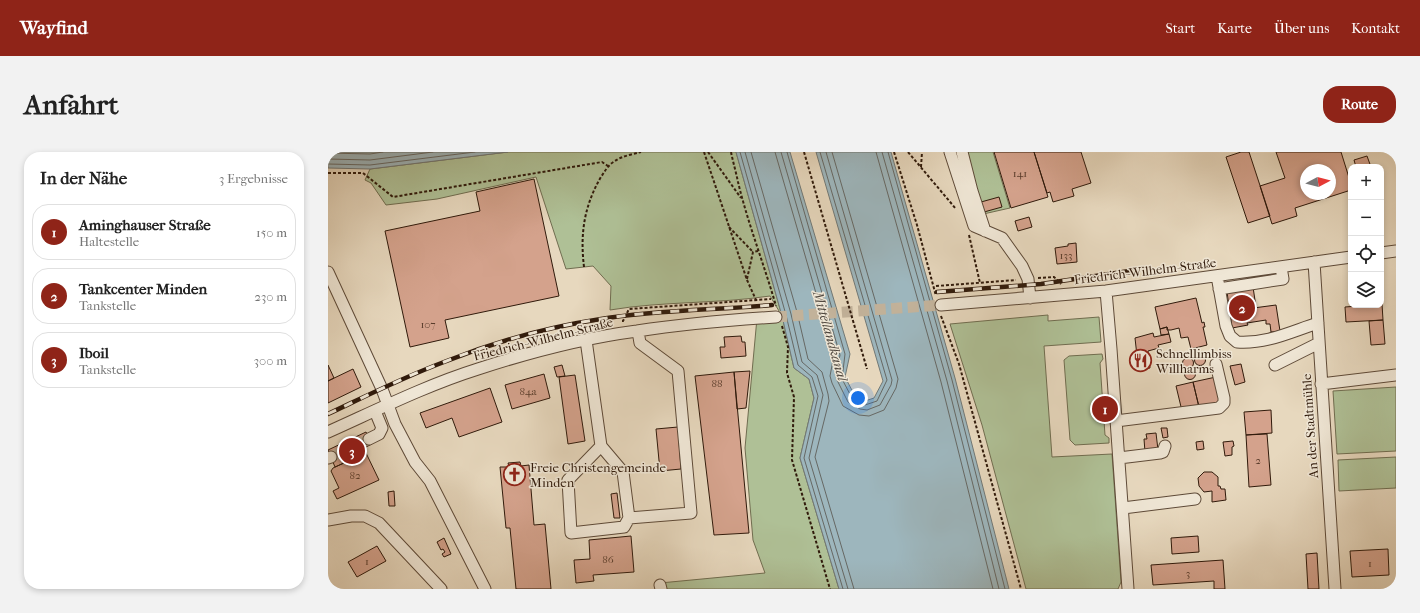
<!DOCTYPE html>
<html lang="de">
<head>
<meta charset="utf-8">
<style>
  body { margin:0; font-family:"IM FELL French Canon",serif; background:#f2f2f2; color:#222 }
  .controls { position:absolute; right:12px; top:12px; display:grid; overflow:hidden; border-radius:8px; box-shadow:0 2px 6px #0003 }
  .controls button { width:36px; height:36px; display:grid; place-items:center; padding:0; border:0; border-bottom:1px solid #e0e0e0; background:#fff; color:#222; font:20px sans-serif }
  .compass { position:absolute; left:972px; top:12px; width:36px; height:36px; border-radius:50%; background:#fff; box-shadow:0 2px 6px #0003; rotate:83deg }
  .you { position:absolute; left:530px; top:246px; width:14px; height:14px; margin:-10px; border:3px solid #fff; border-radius:50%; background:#1a73e8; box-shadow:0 0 0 6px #1a73e833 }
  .badge { display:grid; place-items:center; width:26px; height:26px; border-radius:50%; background:#8f2418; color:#fff; font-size:13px; font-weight:700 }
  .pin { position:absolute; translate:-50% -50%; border:2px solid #fff; box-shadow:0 1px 4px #0006 }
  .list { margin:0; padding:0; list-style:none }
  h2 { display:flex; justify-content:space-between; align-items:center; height:52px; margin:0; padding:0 16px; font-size:17px }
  h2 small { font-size:13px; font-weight:400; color:#767676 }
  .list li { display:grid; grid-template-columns:26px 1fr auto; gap:12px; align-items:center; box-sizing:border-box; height:56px; margin:0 8px 8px; padding:0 8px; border:1px solid #e0e0e0; border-radius:16px }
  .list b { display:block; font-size:15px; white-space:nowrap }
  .list p { margin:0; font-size:13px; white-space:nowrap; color:#767676 }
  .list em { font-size:13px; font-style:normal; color:#767676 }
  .icon { flex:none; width:22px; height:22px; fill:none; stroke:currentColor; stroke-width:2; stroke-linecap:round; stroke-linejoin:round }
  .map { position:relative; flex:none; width:1068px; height:437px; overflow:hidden; border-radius:16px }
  header { display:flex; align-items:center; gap:24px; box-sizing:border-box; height:56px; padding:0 20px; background:#8f2418; color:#fff }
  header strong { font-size:19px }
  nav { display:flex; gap:22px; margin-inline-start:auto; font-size:14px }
  .intro { display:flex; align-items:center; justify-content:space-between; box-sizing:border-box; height:96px; padding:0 24px }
  h1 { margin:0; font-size:28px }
  .button { padding:10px 18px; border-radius:16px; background:#8f2418; color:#fff; font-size:14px; font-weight:700 }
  main { display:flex; gap:24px; padding:0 24px }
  aside { flex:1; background:#fff; border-radius:16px; box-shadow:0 2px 6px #0003 }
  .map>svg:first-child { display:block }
  .green { fill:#afc096; stroke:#706d50 }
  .water { fill:#9db6bd; stroke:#717876 }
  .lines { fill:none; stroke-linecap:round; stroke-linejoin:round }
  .shore { stroke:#666864; stroke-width:1 }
  .building { fill:#d4a28c; stroke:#301a0b; fill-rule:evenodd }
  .minor-tunnel { stroke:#c2b29a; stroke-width:11; stroke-dasharray:11 5.5; stroke-linecap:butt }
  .minor-casing { stroke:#5e4a38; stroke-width:13 }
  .path { stroke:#301a0b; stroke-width:2; stroke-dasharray:3 2; stroke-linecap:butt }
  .minor { stroke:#efe6d5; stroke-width:11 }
  .rail-casing { stroke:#301a0b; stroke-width:4.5 }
  .rail { stroke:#efe6d5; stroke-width:3; stroke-dasharray:9; stroke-linecap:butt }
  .labels { text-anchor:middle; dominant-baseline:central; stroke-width:3; stroke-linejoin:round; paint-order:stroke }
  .number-label { font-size:11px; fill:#593c2b }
  .street-label { font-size:13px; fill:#301a0b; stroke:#efe6d5 }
  .poi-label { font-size:13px; fill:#301a0b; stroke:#efe6d5; text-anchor:start }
  .water-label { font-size:14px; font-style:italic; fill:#514940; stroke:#efe6d5 }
</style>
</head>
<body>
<header>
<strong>Wayfind</strong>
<nav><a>Start</a><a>Karte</a><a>Über uns</a><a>Kontakt</a></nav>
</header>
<div class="intro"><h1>Anfahrt</h1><a class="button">Route</a></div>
<main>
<aside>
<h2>In der Nähe<small>3 Ergebnisse</small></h2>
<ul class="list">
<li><span class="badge">1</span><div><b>Aminghauser Straße</b><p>Haltestelle</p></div><em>150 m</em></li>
<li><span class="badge">2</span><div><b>Tankcenter Minden</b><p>Tankstelle</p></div><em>230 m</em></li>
<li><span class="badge">3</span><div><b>Iboil</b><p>Tankstelle</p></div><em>300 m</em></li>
</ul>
</aside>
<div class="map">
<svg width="1068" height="437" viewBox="0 0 1068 437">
  <rect width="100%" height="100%" fill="#e7d8be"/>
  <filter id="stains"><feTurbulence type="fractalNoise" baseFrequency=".005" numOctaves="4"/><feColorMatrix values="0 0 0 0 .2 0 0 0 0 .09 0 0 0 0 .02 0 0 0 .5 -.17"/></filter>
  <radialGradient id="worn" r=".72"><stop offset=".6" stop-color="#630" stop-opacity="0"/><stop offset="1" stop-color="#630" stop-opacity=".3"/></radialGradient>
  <path class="green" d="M180,0H408L454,164L466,216L481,227L486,246L472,306L511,437H332V431L437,421L425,388L417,296L429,166L454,164L442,144C389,152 335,149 282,158L283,134L265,114L238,117L208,25L109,47L58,53L43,31L37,28L42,17Z
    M623,0H665L682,56L642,65Z
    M720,163V169L771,165L773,190L716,194L724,305L784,302L793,430L790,437H698L654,273L622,172Z
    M774,202L775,207L772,211L777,283L781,286V291L747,293L742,288L736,208L741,204Z
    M1068,235V299L1009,302L1005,239Z
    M1068,305V336L1011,339L1010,308Z"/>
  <path class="water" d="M0,0H180L42,17L0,16Z
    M408,0H462L522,202L517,225L527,244L537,249L546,246L555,229L488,0H563L627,226L681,437H511L472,306L486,246L481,227L466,216L454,164Z"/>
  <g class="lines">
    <path class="shore" d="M412,0L458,163L470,213L484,225L490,244L476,306L515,437
      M417,0L463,162L474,210L489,223L495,243L481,306L520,437
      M423,0L469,160L480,207L494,220L500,242L501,249L487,305L526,437
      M447,0L506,203L502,224L504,231L515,254L531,263L541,264L556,258L568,236L570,227L504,0
      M453,0L512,203L508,223L509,228L520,250L532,257L539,258L552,253L563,233L564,228L498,0
      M459,0L517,202L514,227L524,246L537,253L549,249L559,228L492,0
      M548,0L613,230L665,437
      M554,0L619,229L671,437
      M560,0L624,228L677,437
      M0,1L42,2L55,0
      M0,7L42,8L105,0
      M0,12L42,13L147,0"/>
  </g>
  <path class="building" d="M666,0H706L720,45L683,56Z
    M706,0H753L763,31L744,37L746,44L725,50L722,40L719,41Z
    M913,0H921L942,64L920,71L898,5Z
    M948,0H1013L1023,32V38L967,56L969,64L944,72L932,34L957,26ZM978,18H1002V42H978Z
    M1039,4L1043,15H1028L1026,8Z
    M206,27L231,144L117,168L121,186L82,195L57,79L152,59L148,40Z
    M671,45L674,55L656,60L653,50Z
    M701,65L704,75L690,79L687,69Z
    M748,91L749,110L729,112L727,96L740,94V92Z
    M925,135L928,155L918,157L917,153L901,156L899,139Z
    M868,146L874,171L876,170L877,175H875L879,193L863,197L860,185L853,186L851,176L843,178H839V175L832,177L827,155Z
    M1054,152L1055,168L1018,170L1017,155Z
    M917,153L918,157L948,153L952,179L943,180L942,172H938V168L919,171L920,173L904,176L901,156Z
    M1055,168L1057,192L1043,193L1041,169Z
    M839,175L841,182L833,183L832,177Z
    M825,181L826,185L841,182L843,190L830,193L831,196L820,199V203L809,204L807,186Z
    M413,184L414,190H417L418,204L393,206L392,195H397L396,185Z
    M866.5 208a5.5 5.5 0 1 1 11 0a5.5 5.5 0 1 1-11 0Z
    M820,203L822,216L816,217L815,212L810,213L809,204Z
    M854.5 211a5.5 5.5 0 1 1 11 0a5.5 5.5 0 1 1-11 0Z
    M913,212L917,230L907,233L902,214Z
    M0,213L6,226L0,229Z
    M234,213L237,224L229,225L226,215Z
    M856.5 222a5.5 5.5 0 1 1 11 0a5.5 5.5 0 1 1-11 0Z
    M25,217L33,235L0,251V229Z
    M422,219L418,256L409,257L406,220Z
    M406,220L421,381L386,383L367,224Z
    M216,222L222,246L184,257L177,233Z
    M247,223L257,289L240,292L231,225Z
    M888,225L894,250L871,255L865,230Z
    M865,230L871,255L854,259L848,234Z
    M162,236L174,270L131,285L124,266L98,276L92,261Z
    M943,258L944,281L918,283L916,260Z
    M350,275L353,317L332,319L328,277Z
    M833,276H839L840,285L835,286Z
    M38,280L44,292L36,296L38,301L7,315L0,298Z
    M828,281L830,298L817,300L816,287H819L818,282Z
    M939,282L943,333L921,335L918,283Z
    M875,289L876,297L869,298L868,290Z
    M905,289L906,294L904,295V303L897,304L895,290Z
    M38,301L51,328L9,347L5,339L11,336L3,319L5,316Z
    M192,310L193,314L201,313L206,373L217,372L223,437H188L182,376H178L172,315H181L180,311Z
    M876,320H884L890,325V334H892L893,337H897L898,348L884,350V339L876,340L871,334L870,326Z
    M66,339L67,354H61L60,340Z
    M289,341L292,366H286L283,342Z
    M303,384L306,420L265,423L266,429L248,431L246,408L262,407L261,388Z
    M870,384L871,400L844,402L843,386Z
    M116,386L123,402L116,405L114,402L117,400L115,397L113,398L109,390Z
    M49,394L58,409L29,425L20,410Z
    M1060,397L1061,423L1024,425L1022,399Z
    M989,401L991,437H980L978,402Z
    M895,408L897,437H886V429L825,433L823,413Z"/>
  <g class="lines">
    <path class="minor-tunnel" d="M448,165L613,153
      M3,305L41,287"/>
    <defs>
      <path id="minor" d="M622,0L646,74L674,86L694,114L700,127L702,146
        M634,0L644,39L657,79
        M1053,101L1068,99
        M986,110L1007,437
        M0,120L54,237L67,272L87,310L102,329L157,437
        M889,124L898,174L902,184L909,190C939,192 962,180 990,171
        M891,137L955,127L953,115
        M778,139L783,197L800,437
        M613,153L778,139L1023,105
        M258,188L273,294L240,328L243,381L296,375L301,366
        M947,213L991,191
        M993,232L1068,223
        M788,269L891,256L896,251V246L888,212
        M0,280C49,258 99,233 150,217C202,200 255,186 309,179C355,172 402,168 448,165
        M41,287L51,282L54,276L47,259
        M273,294L295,320L301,366L363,361L350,219L312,191L310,179
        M0,306L3,305
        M791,306L832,301L835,300L837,294
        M795,356L867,347
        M0,368L23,364H37L51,371L113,437
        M332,433L333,437"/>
    </defs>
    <use href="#minor" class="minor-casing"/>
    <path class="path" d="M376,0L419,128L428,148
      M380,0L413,46
      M403,0C405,10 408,20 410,30C420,72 436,112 448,154
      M476,0L539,217
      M566,0L589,73L608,144
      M580,0L628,57
      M593,15L594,0
      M0,21H35L65,45L274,10L280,14
      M401,75L425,100
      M641,83L652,131
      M256,115C252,82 256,54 273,25C277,19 280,13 287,9C294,4 305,2 313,0
      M710,126L726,125L733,132
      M419,127L425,100L430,99
      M608,134L688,128
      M613,164L631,212L693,437
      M294,169H295L301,157L443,147
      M454,174L460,195L459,221L466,245L464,308L502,437"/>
    <use href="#minor" class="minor"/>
    <defs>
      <path id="rail" d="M609,140L713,132L815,117
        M0,262C38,244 76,225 116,210C166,190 220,175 273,167C329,158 387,158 444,153"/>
    </defs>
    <use href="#rail" class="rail-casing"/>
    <use href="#rail" class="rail"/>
  </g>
  <defs>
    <symbol id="restaurant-ring" viewBox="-11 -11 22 22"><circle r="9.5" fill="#efe6d5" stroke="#8f2418" stroke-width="1.5"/><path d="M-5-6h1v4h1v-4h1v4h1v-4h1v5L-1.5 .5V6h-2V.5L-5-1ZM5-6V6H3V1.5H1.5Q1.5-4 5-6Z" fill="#8f2418"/></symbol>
    <symbol id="church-ring" viewBox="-11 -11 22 22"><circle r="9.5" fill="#efe6d5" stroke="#8f2418" stroke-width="1.5"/><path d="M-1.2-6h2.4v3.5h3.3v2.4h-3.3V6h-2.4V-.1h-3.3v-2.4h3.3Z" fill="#8f2418"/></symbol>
  </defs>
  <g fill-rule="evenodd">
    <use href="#restaurant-ring" x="800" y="196" width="25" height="25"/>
    <use href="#church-ring" x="174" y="310" width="25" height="25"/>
  </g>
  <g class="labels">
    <g class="number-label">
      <text x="692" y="21">141</text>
      <text x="738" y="103">133</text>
      <text x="100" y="172">107</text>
      <text x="389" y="231">88</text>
      <text x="200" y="239">84a</text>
      <text x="930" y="308">2</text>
      <text x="27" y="323">82</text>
      <text x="280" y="407">86</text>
      <text x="39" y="409">1</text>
      <text x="1042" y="411">1</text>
      <text x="860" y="421">3</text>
    </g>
    <g class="street-label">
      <text transform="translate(817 119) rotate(-7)">Friedrich-Wilhelm-Straße</text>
      <text transform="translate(215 187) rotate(-14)">Friedrich-Wilhelm-Straße</text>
      <text transform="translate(982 274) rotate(-94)">An der Stadtmühle</text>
    </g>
    <g class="poi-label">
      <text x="828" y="201">Schnellimbiss<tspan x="828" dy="15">Willharms</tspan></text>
      <text x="202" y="315">Freie Christengemeinde<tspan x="202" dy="15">Minden</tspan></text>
    </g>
    <g class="water-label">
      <text transform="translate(502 184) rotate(74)">Mittellandkanal</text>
    </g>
  </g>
  <rect width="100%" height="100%" filter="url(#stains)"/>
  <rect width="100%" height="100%" fill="url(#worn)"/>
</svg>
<div class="controls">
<button>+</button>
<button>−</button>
<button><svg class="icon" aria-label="locate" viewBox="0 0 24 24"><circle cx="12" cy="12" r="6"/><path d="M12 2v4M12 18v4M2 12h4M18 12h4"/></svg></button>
<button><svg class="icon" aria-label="layers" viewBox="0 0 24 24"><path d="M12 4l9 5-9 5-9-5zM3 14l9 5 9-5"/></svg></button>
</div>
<svg class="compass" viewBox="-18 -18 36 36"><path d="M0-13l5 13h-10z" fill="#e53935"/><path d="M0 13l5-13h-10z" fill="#767676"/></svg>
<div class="you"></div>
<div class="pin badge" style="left:777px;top:257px">1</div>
<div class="pin badge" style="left:914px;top:156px">2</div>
<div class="pin badge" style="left:24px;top:299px">3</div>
</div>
</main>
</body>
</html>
